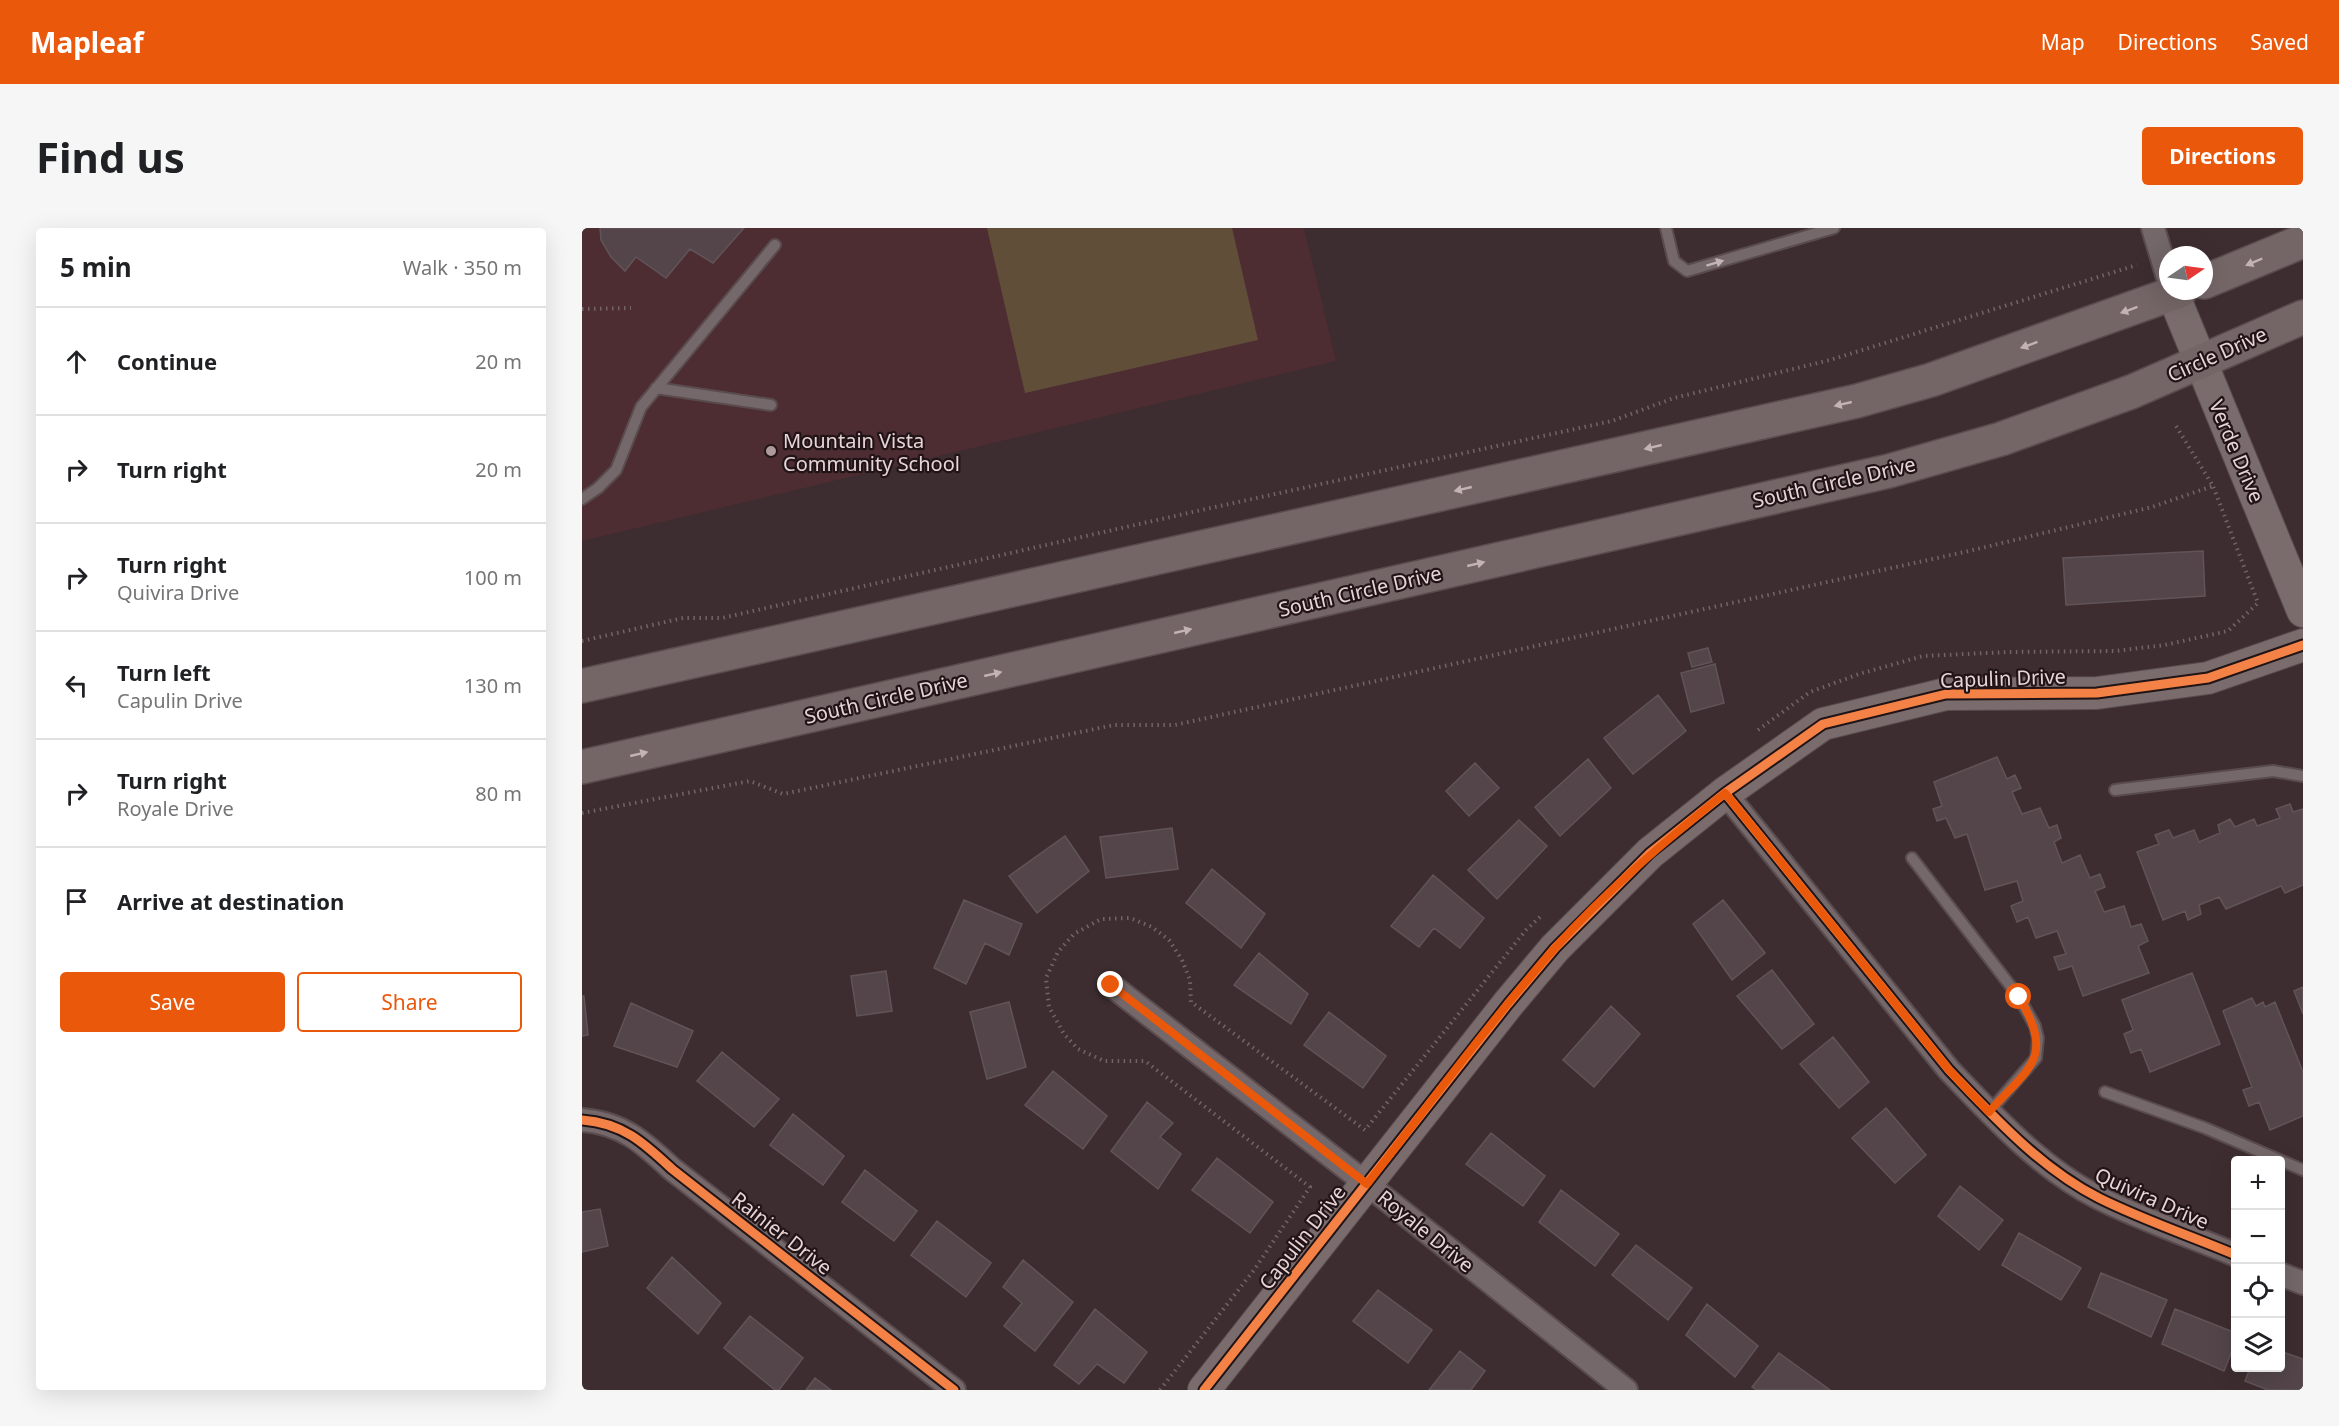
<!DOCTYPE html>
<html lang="en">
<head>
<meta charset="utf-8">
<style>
  body { margin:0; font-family:"Noto Sans",sans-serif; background:#f6f6f6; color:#202124 }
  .controls { position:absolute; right:18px; bottom:18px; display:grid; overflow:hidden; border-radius:6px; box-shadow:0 6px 24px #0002 }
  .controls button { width:54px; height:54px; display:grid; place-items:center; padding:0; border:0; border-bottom:2px solid #e0e0e0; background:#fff; color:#202124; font:30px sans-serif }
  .compass { position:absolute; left:1577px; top:18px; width:54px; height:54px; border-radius:50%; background:#fff; box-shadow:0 6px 24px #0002; rotate:77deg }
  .stop { position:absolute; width:18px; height:18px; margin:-14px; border:4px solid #ea580c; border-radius:50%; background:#fff }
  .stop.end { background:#ea580c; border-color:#fff; box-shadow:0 2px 6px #0008 }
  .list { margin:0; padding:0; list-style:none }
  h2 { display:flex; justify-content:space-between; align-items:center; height:78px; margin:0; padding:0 24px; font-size:26px }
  h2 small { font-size:20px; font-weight:400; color:#757577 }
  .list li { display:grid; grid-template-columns:39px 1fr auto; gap:18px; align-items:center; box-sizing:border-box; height:108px; padding:0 24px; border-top:2px solid #e0e0e0 }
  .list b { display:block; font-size:22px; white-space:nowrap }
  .list p { margin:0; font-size:20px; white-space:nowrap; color:#757577 }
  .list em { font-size:20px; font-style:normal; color:#757577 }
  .actions { display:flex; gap:12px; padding:18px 24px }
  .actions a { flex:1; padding:14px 0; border:2px solid #ea580c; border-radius:6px; text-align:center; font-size:21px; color:#ea580c }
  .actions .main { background:#ea580c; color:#fff }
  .icon { flex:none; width:33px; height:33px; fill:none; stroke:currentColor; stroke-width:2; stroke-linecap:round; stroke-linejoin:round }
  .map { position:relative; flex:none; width:1721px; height:1162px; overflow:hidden; border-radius:6px }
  header { display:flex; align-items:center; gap:36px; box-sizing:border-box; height:84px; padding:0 30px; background:#ea580c; color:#fff }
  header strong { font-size:28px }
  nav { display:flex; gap:33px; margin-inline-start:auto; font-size:21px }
  .intro { display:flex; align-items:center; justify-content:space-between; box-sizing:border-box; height:144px; padding:0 36px }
  h1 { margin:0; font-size:42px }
  .button { padding:15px 27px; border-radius:6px; background:#ea580c; color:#fff; font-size:21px; font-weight:700 }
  main { display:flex; gap:36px; padding:0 36px }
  aside { flex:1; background:#fff; border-radius:6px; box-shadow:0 6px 24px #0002 }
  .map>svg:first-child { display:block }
  .built { fill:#4d2d32 }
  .green { fill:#614e39 }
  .building { fill:#53454a; stroke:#615459; stroke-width:1.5 }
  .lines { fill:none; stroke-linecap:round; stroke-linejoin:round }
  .lane-casing { stroke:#5a4c4e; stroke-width:14 }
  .street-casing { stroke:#5a4c4e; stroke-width:26 }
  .secondary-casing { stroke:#5a4c4e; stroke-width:34 }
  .primary-casing { stroke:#5a4c4e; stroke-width:36 }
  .path { stroke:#726567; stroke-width:4; stroke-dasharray:1.5 4.5; stroke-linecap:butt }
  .lane { stroke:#74686a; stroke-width:10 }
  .street { stroke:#74686a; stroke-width:22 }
  .secondary { stroke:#7a6c6c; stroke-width:32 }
  .primary { stroke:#746566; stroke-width:33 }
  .cycleway-casing { stroke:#211416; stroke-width:13 }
  .cycleway { stroke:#f48246; stroke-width:9 }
  .oneway { fill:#c4b3b4 }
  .oneway2 { fill:#c4b4b6 }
  .route { stroke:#ea580c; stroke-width:8 }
  .poi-dot { fill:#ac9a9c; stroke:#211416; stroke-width:2 }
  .labels { text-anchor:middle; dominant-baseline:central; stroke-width:4.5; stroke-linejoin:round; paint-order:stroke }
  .street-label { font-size:20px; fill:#e7d4d6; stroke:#211416 }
  .poi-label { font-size:20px; fill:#e7d4d6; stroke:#211416; text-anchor:start }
</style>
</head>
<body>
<header>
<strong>Mapleaf</strong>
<nav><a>Map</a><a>Directions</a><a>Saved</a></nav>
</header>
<div class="intro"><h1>Find us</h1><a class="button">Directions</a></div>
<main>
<aside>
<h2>5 min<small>Walk · 350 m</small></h2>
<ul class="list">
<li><svg class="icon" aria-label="ahead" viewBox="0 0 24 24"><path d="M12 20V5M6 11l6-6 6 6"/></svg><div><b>Continue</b></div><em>20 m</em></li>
<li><svg class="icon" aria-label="right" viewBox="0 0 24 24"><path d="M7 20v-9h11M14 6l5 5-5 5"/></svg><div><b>Turn right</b></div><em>20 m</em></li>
<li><svg class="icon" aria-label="right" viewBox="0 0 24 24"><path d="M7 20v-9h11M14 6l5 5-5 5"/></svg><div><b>Turn right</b><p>Quivira Drive</p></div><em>100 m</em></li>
<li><svg class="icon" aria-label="left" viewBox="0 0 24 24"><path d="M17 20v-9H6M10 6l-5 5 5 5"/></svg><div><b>Turn left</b><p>Capulin Drive</p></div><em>130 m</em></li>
<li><svg class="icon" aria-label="right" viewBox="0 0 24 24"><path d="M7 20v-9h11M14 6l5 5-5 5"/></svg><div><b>Turn right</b><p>Royale Drive</p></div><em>80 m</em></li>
<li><svg class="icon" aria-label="arrive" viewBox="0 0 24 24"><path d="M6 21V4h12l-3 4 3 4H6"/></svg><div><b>Arrive at destination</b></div></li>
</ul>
<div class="actions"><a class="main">Save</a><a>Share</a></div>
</aside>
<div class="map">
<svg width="1721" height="1162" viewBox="0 0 1721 1162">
  <rect width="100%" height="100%" fill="#3d2d30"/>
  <path class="built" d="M0,0H722L754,133L0,313Z"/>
  <path class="green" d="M405,0H650L676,112L443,165Z"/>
  <path class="building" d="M18,0H162L131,35L108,21L84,50L54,29L43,43L29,29L19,12Z
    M1621,323L1623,368L1484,377L1481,330Z
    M1126,420L1130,434L1110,439L1106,425Z
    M1133,436L1142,475L1109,484L1099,445Z
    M1076,467L1104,503L1051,546L1022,510Z
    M1415,529L1425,551L1433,547L1439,560L1430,564L1440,586L1458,580L1467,600L1475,597L1479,610L1472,614L1480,635L1498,627L1508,650L1518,646L1523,659L1513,663L1522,684L1542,678L1549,699L1559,696L1566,713L1556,718L1567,745L1501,768L1490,738L1477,742L1472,729L1484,726L1475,703L1454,710L1446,689L1435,694L1429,678L1441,673L1435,653L1403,662L1385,606L1373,610L1364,590L1355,593L1351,581L1360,578L1352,554Z
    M1006,531L1029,560L978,608L953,579Z
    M893,535L917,560L887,588L864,563Z
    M1708,576L1711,584L1721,581V657L1703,665L1699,658L1644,681L1637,669L1617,677L1619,686L1606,692L1603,683L1581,692L1555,624L1577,616L1573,607L1587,602L1591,610L1612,602L1617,614L1638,605L1636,597L1648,591L1653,599L1672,591L1675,598L1698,590L1694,581Z
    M937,592L965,618L915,671L886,642Z
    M590,600L596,641L524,650L518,609Z
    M483,608L507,643L455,685L427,648Z
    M630,641L683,686L659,720L604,675Z
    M851,647L902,690L878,720L852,700L837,719L809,698Z
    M382,672L440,696L427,727L403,715L384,756L352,740Z
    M1141,672L1183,725L1150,752L1111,696Z
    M677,725L726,766L709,796L652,757Z
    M1190,742L1232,796L1200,821L1155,768Z
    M304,743L310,783L275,788L269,748Z
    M1610,745L1638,816L1568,844L1559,821L1549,825L1542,806L1551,802L1540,772Z
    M1721,759V786L1712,763Z
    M0,768H2L6,807L0,808Z
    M1670,770L1674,778L1681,774L1683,779L1693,774L1721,844V888L1688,902L1677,874L1667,878L1661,862L1670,859L1641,783Z
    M427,774L444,839L405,851L388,784Z
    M49,775L111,803L95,839L32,818Z
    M1029,778L1058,806L1012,859L981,832Z
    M747,784L804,828L781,860L722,817Z
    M1251,809L1287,854L1257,880L1218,836Z
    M140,824L197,871L172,899L115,853Z
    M471,843L525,888L501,921L443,877Z
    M565,874L591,895L578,909L599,926L576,961L529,923Z
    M1304,880L1344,927L1313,955L1270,910Z
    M211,886L262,928L241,957L188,917Z
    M909,905L963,948L941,978L884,936Z
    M635,930L691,974L668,1005L610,962Z
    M283,942L335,983L312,1013L260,974Z
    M1378,958L1421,992L1397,1022L1356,988Z
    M979,962L1037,1006L1013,1038L957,994Z
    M18,981L26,1018L0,1024V984Z
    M355,993L409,1035L384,1069L329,1027Z
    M1437,1005L1499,1040L1479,1072L1420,1037Z
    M1054,1017L1110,1060L1086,1092L1030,1047Z
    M90,1029L139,1075L116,1106L65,1060Z
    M441,1032L491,1074L453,1123L422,1098L440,1075L421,1059Z
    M1519,1045L1585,1072L1569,1109L1506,1079Z
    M796,1062L850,1102L826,1135L771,1093Z
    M1125,1076L1176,1118L1153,1149L1104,1107Z
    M513,1081L565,1124L542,1155L515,1136L497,1156L472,1137Z
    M1593,1081L1654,1105V1112L1642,1143L1580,1116Z
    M168,1088L221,1130L197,1162H193L142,1120Z
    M878,1123L903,1143L889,1162H847Z
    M1698,1123L1721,1131V1162H1686L1663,1153L1668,1140H1698Z
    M1197,1125L1248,1162H1175L1170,1159Z
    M233,1150L249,1162H224Z"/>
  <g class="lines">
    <defs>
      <path id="lane" d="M1084,0L1092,33L1105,43L1252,0
        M74,160L189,177
        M0,271L16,260L34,242L59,179L193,17
        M1533,562L1691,543L1721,548
        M1330,630L1437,769L1453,798L1456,810L1454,830L1407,884
        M1523,864L1623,900L1721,942"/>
      <path id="street" d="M1571,0L1586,50
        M1143,565L1367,842C1412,889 1458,940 1517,970C1561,992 1609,1008 1654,1027
        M529,757L785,956L1044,1162
        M0,892C41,895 62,915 90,941L372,1162
        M1698,1046L1721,1055"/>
      <path id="secondary" d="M1591,66L1721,383
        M622,1162L926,776L973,720L1068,625L1143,565L1241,496L1364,466L1515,465L1626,450L1721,417"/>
      <path id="primary" d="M1622,54L1721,13
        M0,458L1275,173L1349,152L1598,63
        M0,539L1307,243L1419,211L1549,164L1721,89"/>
    </defs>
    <use href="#lane" class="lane-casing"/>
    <use href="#street" class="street-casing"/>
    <use href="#secondary" class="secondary-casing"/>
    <use href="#primary" class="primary-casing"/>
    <path class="path" d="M0,81L49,80
      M0,413L101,390H140L624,281L1030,193L1092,170L1248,132L1555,37
      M1176,502L1228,464L1277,446L1341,428L1426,424L1533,423L1583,417L1646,403L1676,375L1631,258
      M0,585L168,553L201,566L532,497H593L1387,323L1570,279L1631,258L1594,198
      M578,1162L672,1042L728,959L563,833H522L496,821L482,806L467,779L464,750L476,724L492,706L519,691L548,690L570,699L587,712L600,732L608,752L609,774L783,902L944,702L959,688"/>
    <use href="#lane" class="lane"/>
    <use href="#street" class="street"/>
    <use href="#secondary" class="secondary"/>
    <use href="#primary" class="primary"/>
    <defs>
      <path id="cycleway" d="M1143,565L1367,842C1412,889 1458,940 1517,970C1561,992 1609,1008 1654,1027
        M0,892C41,895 62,915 90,941L372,1162
        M622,1162L926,776L973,720L1068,625L1143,565L1241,496L1364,466L1515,465L1626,450L1721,417"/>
    </defs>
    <use href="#cycleway" class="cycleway-casing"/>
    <use href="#cycleway" class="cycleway"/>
  </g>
  <defs><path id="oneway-solid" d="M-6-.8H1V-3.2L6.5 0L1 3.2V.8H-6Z" transform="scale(1.5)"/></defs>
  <g class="oneway">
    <use href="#oneway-solid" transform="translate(1672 34) rotate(157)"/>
    <use href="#oneway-solid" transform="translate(1547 82) rotate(160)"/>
    <use href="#oneway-solid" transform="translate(1447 117) rotate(160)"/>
    <use href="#oneway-solid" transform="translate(1261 176) rotate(167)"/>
    <use href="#oneway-solid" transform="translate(1071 219) rotate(167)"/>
    <use href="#oneway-solid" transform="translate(881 261) rotate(167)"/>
    <use href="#oneway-solid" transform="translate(894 336) rotate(-13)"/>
    <use href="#oneway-solid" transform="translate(601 403) rotate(-13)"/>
    <use href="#oneway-solid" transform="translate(411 446) rotate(-13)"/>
    <use href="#oneway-solid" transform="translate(57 526) rotate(-13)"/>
  </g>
  <use class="oneway2" href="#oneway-solid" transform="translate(1133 35) rotate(-17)"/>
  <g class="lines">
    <path class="route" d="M529,757L785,956C847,877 906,796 972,721C1024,663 1083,613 1143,565L1367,842L1407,884C1448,838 1473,831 1437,769"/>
  </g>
  <circle class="poi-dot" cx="189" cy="223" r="6"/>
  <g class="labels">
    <g class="street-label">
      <text transform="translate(1635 126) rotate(-24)">Circle Drive</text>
      <text transform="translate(1655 223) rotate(67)">Verde Drive</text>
      <text transform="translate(1252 254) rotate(-13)">South Circle Drive</text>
      <text transform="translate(778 363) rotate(-13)">South Circle Drive</text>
      <text transform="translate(1421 450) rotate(-2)">Capulin Drive</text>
      <text transform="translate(304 470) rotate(-13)">South Circle Drive</text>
      <text transform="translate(1570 970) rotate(24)">Quivira Drive</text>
      <text transform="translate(844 1003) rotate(39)">Royale Drive</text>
      <text transform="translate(200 1005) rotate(38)">Rainier Drive</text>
      <text transform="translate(720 1009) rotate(-52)">Capulin Drive</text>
    </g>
    <g class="poi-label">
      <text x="201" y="212">Mountain Vista<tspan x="201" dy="23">Community School</tspan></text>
    </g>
  </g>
</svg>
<div class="controls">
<button>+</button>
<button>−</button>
<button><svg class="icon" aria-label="locate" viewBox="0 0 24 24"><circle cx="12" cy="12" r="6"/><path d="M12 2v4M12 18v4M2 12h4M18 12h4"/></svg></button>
<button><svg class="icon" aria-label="layers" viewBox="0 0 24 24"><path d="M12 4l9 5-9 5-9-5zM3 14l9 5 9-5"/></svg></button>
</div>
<svg class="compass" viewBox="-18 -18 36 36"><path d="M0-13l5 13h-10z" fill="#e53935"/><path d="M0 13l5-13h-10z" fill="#757577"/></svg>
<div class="stop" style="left:1437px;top:769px"></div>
<div class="stop end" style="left:529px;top:757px"></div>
</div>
</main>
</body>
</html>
